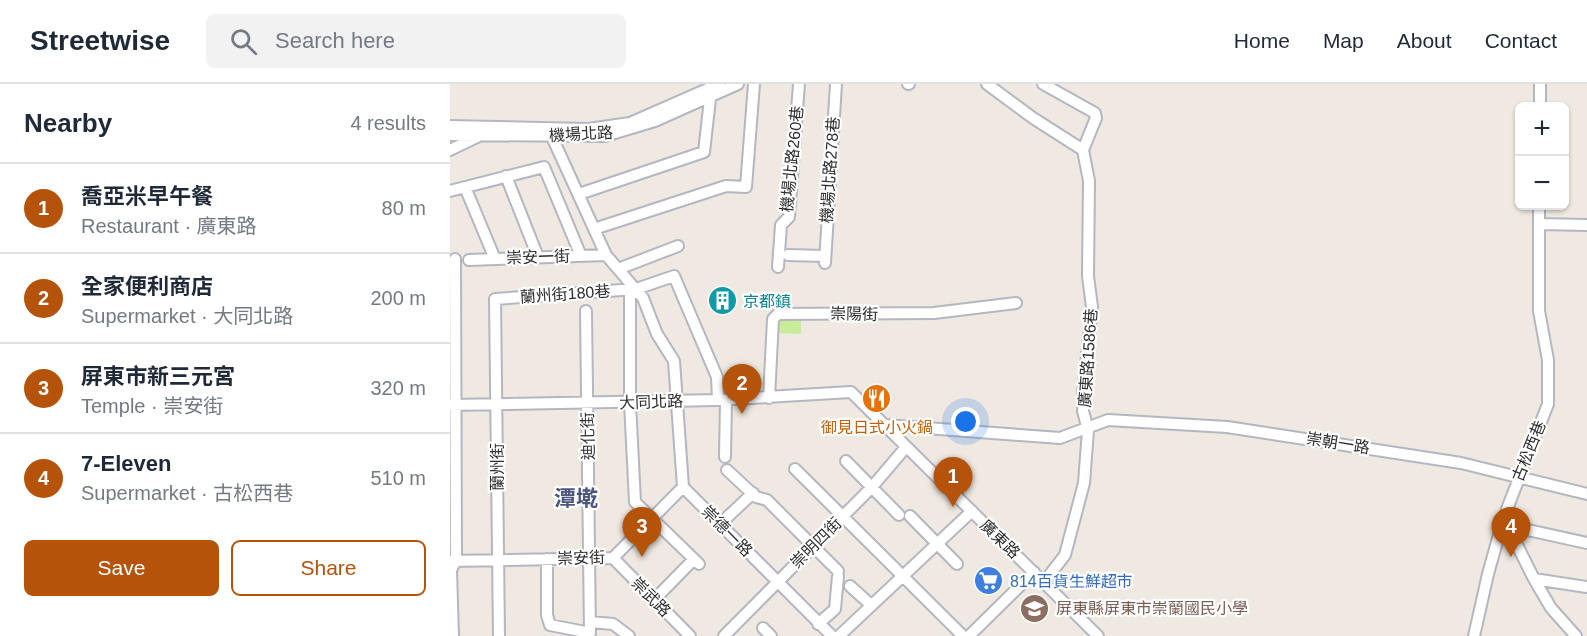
<!DOCTYPE html>
<html lang="en">
<head>
<meta charset="utf-8">
<style>
  body { margin:0; font-family:Arial,"Noto Sans TC",sans-serif; background:#f2f2f3; color:#1f2937 }
  .controls { position:absolute; right:18px; top:18px; display:grid; overflow:hidden; border-radius:9px; box-shadow:0 2px 4px #0004 }
  .controls button { width:54px; height:54px; display:grid; place-items:center; padding:0; border:0; border-bottom:2px solid #e0e1e3; background:#fff; color:#1f2937; font:30px sans-serif }
  .you { position:absolute; left:516px; top:338px; width:21px; height:21px; margin:-15px; border:4px solid #fff; border-radius:50%; background:#1a73e8; box-shadow:0 0 0 9px #1a73e833 }
  .badge { display:grid; place-items:center; width:39px; height:39px; border-radius:50%; background:#b45309; color:#fff; font-size:20px; font-weight:700 }
  .pin { position:absolute; translate:-50% -50px; filter:drop-shadow(0 2px 3px #0008) }
  .pin::after { content:''; position:absolute; top:32px; width:21px; height:18px; background:inherit; clip-path:polygon(0 0,100% 0,50% 100%) }
  .list { margin:0; padding:0; list-style:none }
  h2 { display:flex; justify-content:space-between; align-items:center; height:78px; margin:0; padding:0 24px; font-size:26px }
  h2 small { font-size:20px; font-weight:400; color:#747a83 }
  .list li { display:grid; grid-template-columns:39px 1fr auto; gap:18px; align-items:center; box-sizing:border-box; height:90px; padding:0 24px; border-top:2px solid #e0e1e3 }
  .list b { display:block; font-size:22px; white-space:nowrap }
  .list p { margin:0; font-size:20px; white-space:nowrap; color:#747a83 }
  .list em { font-size:20px; font-style:normal; color:#747a83 }
  .actions { display:flex; gap:12px; padding:18px 24px }
  .actions a { flex:1; padding:14px 0; border:2px solid #b45309; border-radius:9px; text-align:center; font-size:21px; color:#b45309 }
  .actions .main { background:#b45309; color:#fff }
  .icon { flex:none; width:33px; height:33px; fill:none; stroke:currentColor; stroke-width:2; stroke-linecap:round; stroke-linejoin:round }
  .map { position:relative; flex:none; width:1137px; height:552px; overflow:hidden }
  header { display:flex; align-items:center; gap:36px; box-sizing:border-box; height:84px; padding:0 30px; background:#fff; border-bottom:2px solid #e0e1e3 }
  header strong { font-size:28px }
  nav { display:flex; gap:33px; margin-inline-start:auto; font-size:21px }
  .search { width:420px; height:54px; background:#f2f2f3; display:flex; align-items:center; gap:15px; box-sizing:border-box; padding:0 21px; border-radius:9px; color:#747a83; font-size:22px }
  main { display:flex }
  aside { flex:1; background:#fff }
  .map>svg:first-child { display:block }
  .pitch { fill:#c9ec9a }
  .lines { fill:none; stroke-linecap:round; stroke-linejoin:round }
  .minor-casing { stroke:#b4b7c1; stroke-width:14 }
  .minor { stroke:#fff; stroke-width:10 }
  .labels { text-anchor:middle; dominant-baseline:central; stroke-width:4.5; stroke-linejoin:round; paint-order:stroke }
  .street-label { font-size:16px; fill:#2e2e2e; stroke:#fff }
  .culture-label { font-size:16px; fill:#0d838f; stroke:#fff; text-anchor:start }
  .food-label { font-size:16px; fill:#c56008; stroke:#fff }
  .shop-label { font-size:16px; fill:#366cbe; stroke:#fff; text-anchor:start }
  .education-label { font-size:16px; fill:#785e54; stroke:#fff; text-anchor:start }
  .district-label { font-size:22px; font-weight:bold; fill:#4d5680; stroke:#fff }
</style>
</head>
<body>
<header>
<strong>Streetwise</strong>
<div class="search"><svg class="icon" aria-label="search" viewBox="0 0 24 24"><circle cx="10" cy="10" r="6"/><path d="M15 15l6 6"/></svg>Search here</div>
<nav><a>Home</a><a>Map</a><a>About</a><a>Contact</a></nav>
</header>
<main>
<aside>
<h2>Nearby<small>4 results</small></h2>
<ul class="list">
<li><span class="badge">1</span><div><b>喬亞米早午餐</b><p>Restaurant · 廣東路</p></div><em>80 m</em></li>
<li><span class="badge">2</span><div><b>全家便利商店</b><p>Supermarket · 大同北路</p></div><em>200 m</em></li>
<li><span class="badge">3</span><div><b>屏東市新三元宮</b><p>Temple · 崇安街</p></div><em>320 m</em></li>
<li><span class="badge">4</span><div><b>7-Eleven</b><p>Supermarket · 古松西巷</p></div><em>510 m</em></li>
</ul>
<div class="actions"><a class="main">Save</a><a>Share</a></div>
</aside>
<div class="map">
<svg width="1137" height="552" viewBox="0 0 1137 552">
  <rect width="100%" height="100%" fill="#efe9e1"/>
  <path class="pitch" d="M325,236H351V250L325,249Z"/>
  <g class="lines">
    <defs>
      <path id="minor" d="M458,0H459
        M537,0L583,34L633,66L639,97L638,192L642,223L633,310V327L638,346L634,399L615,471L594,498
        M593,0L645,29L646,34L633,66
        M1090,22V0
        M0,42L138,45L180,39L269,0
        M0,51L155,52L205,37L288,0
        M102,53L156,171L193,214L207,250L224,277L233,403L382,552
        M0,66L27,53
        M56,92L88,173
        M15,103L45,175
        M0,107L94,83L131,172
        M129,110L254,68L260,15
        M1089,122V227L1098,276V320L1057,425V441L1084,495L1101,524L1126,552
        M1089,140L1137,141
        M144,145L276,102L296,103L304,0
        M338,171L375,172
        M19,176L156,171
        M375,179L386,0
        M328,183L331,141L339,133L349,0
        M168,185L228,162
        M186,205L180,212V319L185,418L249,480
        M319,314L323,235L328,230L484,229L566,219
        M0,321L268,316L401,308L648,552
        M436,341L610,354L658,336L777,343L1011,379L1137,410
        M275,373L276,316
        M396,377L449,431
        M345,385L513,552
        M277,386L306,413L317,416L388,487
        M460,432L507,480
        M270,440L303,409
        M1055,441L1137,459
        M163,474L240,552
        M97,475V531L100,541L140,549L136,227
        M0,477L163,474L233,403
        M1084,495L1137,503
        M400,502L421,521
        M204,516L244,475
        M140,538L163,540L179,552
        M368,540L385,525L388,492
        M313,544L321,552
        M3,552L1,486L6,476L5,175
        M49,552L45,215L186,205L224,192L267,293L268,316
        M274,552L422,403L456,363
        M389,552L522,427
        M519,552L584,488
        M1024,552L1038,490L1054,433"/>
    </defs>
    <use href="#minor" class="minor-casing"/>
    <use href="#minor" class="minor"/>
  </g>
  <defs>
    <symbol id="building-disc" viewBox="-11 -11 22 22"><circle r="9.5" fill="#0f9aa8" stroke="#fff"/><path d="M-4-6H4V6H1V3H-1V6H-4ZM-2.5-4.3h1.7v1.8h-1.7ZM.8-4.3h1.7v1.8H.8ZM-2.5-1h1.7V.8h-1.7ZM.8-1h1.7V.8H.8Z" fill="#fff"/></symbol>
    <symbol id="restaurant-disc" viewBox="-11 -11 22 22"><circle r="9.5" fill="#e8710a" stroke="#fff"/><path d="M-5-6h1v4h1v-4h1v4h1v-4h1v5L-1.5 .5V6h-2V.5L-5-1ZM5-6V6H3V1.5H1.5Q1.5-4 5-6Z" fill="#fff"/></symbol>
    <symbol id="supermarket-disc" viewBox="-11 -11 22 22"><circle r="9.5" fill="#3f7fe0" stroke="#fff"/><path d="M-6-5.5h2.5l.6 2H6L4.5 2H-2.5L-4.4-4H-6ZM-1.5 3.2a1.3 1.3 0 1 0 .1 0ZM3 3.2a1.3 1.3 0 1 0 .1 0Z" fill="#fff"/></symbol>
    <symbol id="school-disc" viewBox="-11 -11 22 22"><circle r="9.5" fill="#8d6e63" stroke="#fff"/><path d="M0-5L7-2L0 1L-7-2ZM-4 1L0 2.5L4 1V4Q0 6-4 4Z" fill="#fff"/></symbol>
  </defs>
  <g fill-rule="evenodd">
    <use href="#building-disc" x="256" y="200" width="33" height="33"/>
    <use href="#restaurant-disc" x="410" y="298" width="33" height="33"/>
    <use href="#supermarket-disc" x="522" y="480" width="33" height="33"/>
    <use href="#school-disc" x="568" y="508" width="33" height="33"/>
  </g>
  <g class="labels">
    <g class="street-label">
      <text transform="translate(131 50) rotate(-3)">機場北路</text>
      <text transform="translate(342 75) rotate(-84)">機場北路260巷</text>
      <text transform="translate(380 86) rotate(-86)">機場北路278巷</text>
      <text transform="translate(88 173) rotate(-2)">崇安一街</text>
      <text transform="translate(115 210) rotate(-4)">蘭州街180巷</text>
      <text transform="translate(404 230) rotate(1)">崇陽街</text>
      <text transform="translate(638 274) rotate(-86)">廣東路1586巷</text>
      <text transform="translate(201 318) rotate(-2)">大同北路</text>
      <text transform="translate(138 352) rotate(-91)">迪化街</text>
      <text transform="translate(888 359) rotate(9)">崇朝一路</text>
      <text transform="translate(1079 367) rotate(-68)">古松西巷</text>
      <text transform="translate(47 383) rotate(-90)">蘭州街</text>
      <text transform="translate(277 447) rotate(45)">崇德一路</text>
      <text transform="translate(550 455) rotate(44)">廣東路</text>
      <text transform="translate(366 459) rotate(-45)">崇明四街</text>
      <text transform="translate(131 474) rotate(-2)">崇安街</text>
      <text transform="translate(201 513) rotate(45)">崇武路</text>
    </g>
    <g class="culture-label">
      <text x="293" y="217">京都鎮</text>
    </g>
    <g class="food-label">
      <text x="427" y="343">御見日式小火鍋</text>
    </g>
    <g class="shop-label">
      <text x="560" y="497">814百貨生鮮超市</text>
    </g>
    <g class="education-label">
      <text x="606" y="524">屏東縣屏東市崇蘭國民小學</text>
    </g>
    <g class="district-label">
      <text x="126" y="414">潭墘</text>
    </g>
  </g>
</svg>
<div class="controls">
<button>+</button>
<button>−</button>
</div>
<div class="you"></div>
<div class="pin badge" style="left:503px;top:423px">1</div>
<div class="pin badge" style="left:292px;top:330px">2</div>
<div class="pin badge" style="left:192px;top:473px">3</div>
<div class="pin badge" style="left:1061px;top:473px">4</div>
</div>
</main>
</body>
</html>
